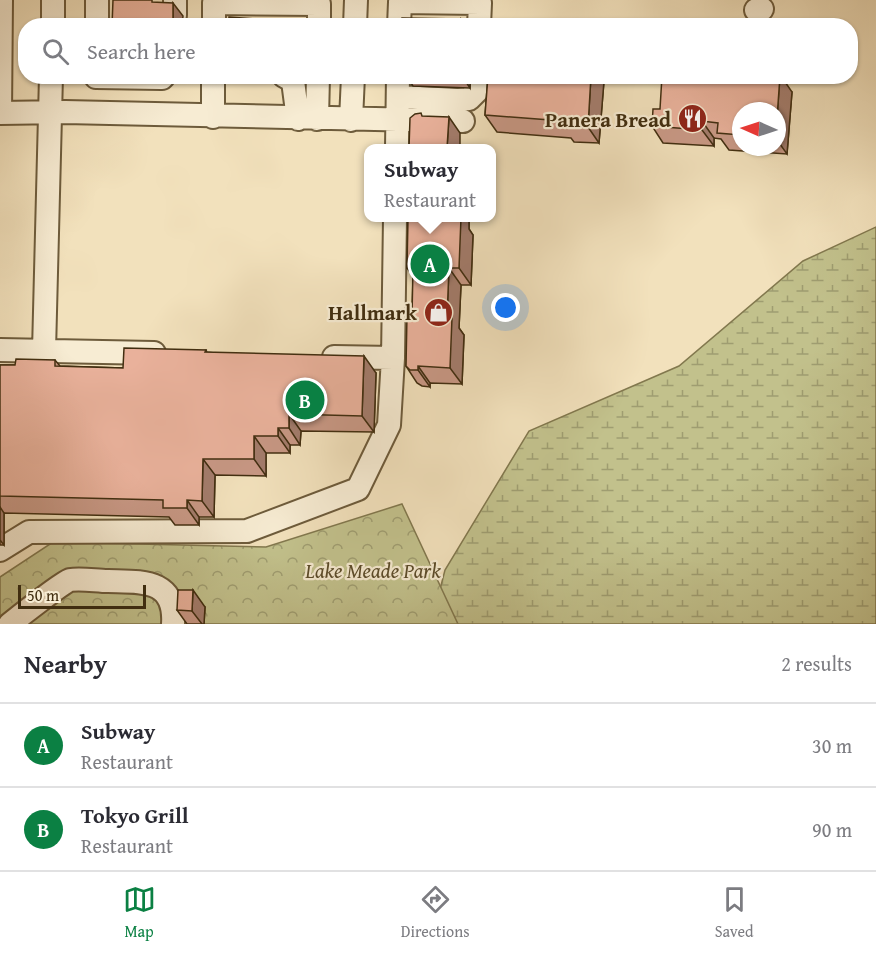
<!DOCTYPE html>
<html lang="en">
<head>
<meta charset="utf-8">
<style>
  body { margin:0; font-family:"Gentium Book Plus",serif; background:#f2f2f3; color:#2b2b33 }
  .compass { position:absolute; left:732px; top:102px; width:54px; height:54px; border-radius:50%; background:#fff; box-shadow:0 2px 4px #0004; rotate:273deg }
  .scale { position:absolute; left:18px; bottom:15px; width:128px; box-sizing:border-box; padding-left:6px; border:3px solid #412e10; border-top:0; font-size:16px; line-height:21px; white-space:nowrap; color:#412e10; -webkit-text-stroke:4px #f7ecd3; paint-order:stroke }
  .you { position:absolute; left:506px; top:308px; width:21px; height:21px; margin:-15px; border:4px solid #fff; border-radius:50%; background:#1a73e8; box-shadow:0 0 0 9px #1a73e833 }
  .badge { display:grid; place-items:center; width:39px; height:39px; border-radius:50%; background:#0b8043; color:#fff; font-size:20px; font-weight:700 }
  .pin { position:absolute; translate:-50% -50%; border:3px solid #fff; box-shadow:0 2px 6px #0006 }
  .popup { position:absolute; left:364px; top:144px; width:132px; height:78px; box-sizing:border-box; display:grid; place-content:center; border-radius:12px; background:#fff; filter:drop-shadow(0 2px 4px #0005); font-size:20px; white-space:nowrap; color:#7c7c81 }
  .popup b { font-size:22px; color:#2b2b33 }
  .popup::after { content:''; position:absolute; left:50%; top:100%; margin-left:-12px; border:12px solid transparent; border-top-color:#fff }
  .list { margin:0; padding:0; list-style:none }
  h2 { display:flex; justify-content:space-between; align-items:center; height:78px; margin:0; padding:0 24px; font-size:26px }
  h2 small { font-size:20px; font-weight:400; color:#7c7c81 }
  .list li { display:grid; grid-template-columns:39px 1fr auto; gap:18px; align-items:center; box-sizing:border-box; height:84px; padding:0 24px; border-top:2px solid #e1e1e2 }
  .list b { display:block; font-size:22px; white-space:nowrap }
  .list p { margin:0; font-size:20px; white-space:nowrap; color:#7c7c81 }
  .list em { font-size:20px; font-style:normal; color:#7c7c81 }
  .icon { flex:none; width:33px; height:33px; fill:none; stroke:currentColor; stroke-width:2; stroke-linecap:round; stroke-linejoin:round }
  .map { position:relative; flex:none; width:876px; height:624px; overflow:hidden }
  .search { position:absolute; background:#fff; box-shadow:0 2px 4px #0004; left:18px; right:18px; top:18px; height:66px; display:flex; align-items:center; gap:15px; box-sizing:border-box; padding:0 21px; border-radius:24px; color:#7c7c81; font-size:22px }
  .sheet { height:246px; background:#fff }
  nav { display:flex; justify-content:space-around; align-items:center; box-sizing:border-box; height:84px; border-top:2px solid #e1e1e2; background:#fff; font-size:16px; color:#7c7c81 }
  nav a { display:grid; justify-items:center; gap:3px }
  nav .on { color:#0b8043 }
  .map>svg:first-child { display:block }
  .wetland { fill:url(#wetland-marsh); stroke:#82784e; stroke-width:1.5 }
  .park { fill:url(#park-crowns); stroke:#82784e; stroke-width:1.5 }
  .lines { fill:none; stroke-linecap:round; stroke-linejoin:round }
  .minor-casing { stroke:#6d5b3b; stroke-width:26 }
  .minor { stroke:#f7ecd3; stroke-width:22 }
  .wall { fill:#c89885; stroke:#412e10; stroke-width:1.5; fill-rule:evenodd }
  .shaded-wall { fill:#a37c6c; stroke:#412e10; stroke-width:1.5 }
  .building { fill:#e9b19b; stroke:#412e10; stroke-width:1.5 }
  .labels { text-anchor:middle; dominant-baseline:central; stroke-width:4.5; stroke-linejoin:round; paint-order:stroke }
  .poi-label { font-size:21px; font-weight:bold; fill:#412e10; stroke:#f7ecd3; text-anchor:end }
  .park-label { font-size:21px; font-style:italic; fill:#5b4b29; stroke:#f7ecd3 }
</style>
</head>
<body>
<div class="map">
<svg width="876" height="624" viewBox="0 0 876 624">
  <defs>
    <pattern id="wetland-marsh" width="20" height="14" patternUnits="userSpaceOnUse" patternTransform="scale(1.5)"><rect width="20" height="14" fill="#c2c18c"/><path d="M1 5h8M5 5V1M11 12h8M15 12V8" fill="none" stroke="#9f9d71"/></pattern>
    <pattern id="park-crowns" width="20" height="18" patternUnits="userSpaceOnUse" patternTransform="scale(1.5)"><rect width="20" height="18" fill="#c2c18c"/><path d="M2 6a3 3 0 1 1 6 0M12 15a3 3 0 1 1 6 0" fill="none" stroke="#9f9d71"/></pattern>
  </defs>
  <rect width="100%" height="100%" fill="#f2e1bc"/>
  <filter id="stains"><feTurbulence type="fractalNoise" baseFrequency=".00333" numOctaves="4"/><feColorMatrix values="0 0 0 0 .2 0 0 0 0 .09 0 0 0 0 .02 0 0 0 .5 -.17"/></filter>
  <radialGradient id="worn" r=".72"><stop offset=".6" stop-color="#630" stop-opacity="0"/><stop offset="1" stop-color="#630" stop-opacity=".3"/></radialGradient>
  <path class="wetland" d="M876,227V624H431L445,570L529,431L679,366L803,261Z"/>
  <path class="park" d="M402,504L458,624H0V577L53,542L266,547Z"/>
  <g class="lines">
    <defs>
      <path id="minor" d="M756,10L762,9
        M175,15V0
        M53,26V0
        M97,26V0
        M214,26V3L319,4V26
        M355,26L356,0
        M399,26L400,2L480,3L479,26
        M284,76L293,81L298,119
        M96,77L162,78L164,76
        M398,97L458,100L469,99L477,91L478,76
        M0,113L65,112L463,121
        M0,113L1,0
        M213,117V76
        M317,119L318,76
        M351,120L353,76
        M397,148L398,76
        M0,350L154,353
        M44,351L51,76
        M334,357L393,358L395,218
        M0,550L29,532L247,531L358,489L389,425L393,358
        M10,624C20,616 62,583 70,580C81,578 97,581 108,581C141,582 176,578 173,624"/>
    </defs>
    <use href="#minor" class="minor-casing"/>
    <use href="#minor" class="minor"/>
  </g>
  <path class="wall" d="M406,76H470V88L413,86Z
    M488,76H600L604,81L599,143L574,142L571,138L497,132L485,115Z
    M792,92L787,154L729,150L721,139L714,138V146L663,143L652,126L660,109ZM741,111H777V147H741Z
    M408,218H469V229L473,235L471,285H461L459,328L464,335L462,384L430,383V387L422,386L417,383L406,366L412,315L413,276L407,268Z
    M206,350L207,352L376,373L374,432L301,431L300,445H290V453H266V476L215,475L214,517H199V525H175L169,517L4,513V545H0V365H15L55,360L60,366L123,368Z
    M205,607L204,624H187L177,610Z"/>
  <path class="shaded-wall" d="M173,3L183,16L182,26H173Z
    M461,19L465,26H460Z
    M462,76H470V88Z
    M591,76H600L604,81L599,143L588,127Z
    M780,76H781L792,92L787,154L777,140V118Z
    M449,117L460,133V148H447Z
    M702,121L714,138V146L702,130Z
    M457,218H469V229L473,235L471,285L459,268Z
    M449,268L461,285L459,328L464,335L462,384L450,368L447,318Z
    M364,356L376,373L374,432L362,416Z
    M418,366L430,383V387L418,370Z
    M289,414L301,431L300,445L289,428Z
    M278,428L290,445V453L278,436Z
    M254,436L266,453V476L254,459Z
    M203,459L215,475L214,517L202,501Z
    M187,500L199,517V525L187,508Z
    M0,507L4,513V545L0,540Z
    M193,590L205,607L204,624H202L192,611Z"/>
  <path class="building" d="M113,0H152V2L173,3V26H112Z
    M229,17L294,22V26H228Z
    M402,18L461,19L460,26H402Z
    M488,76H591L588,127L562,125L563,121L485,115Z
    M662,76H780L777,118V111H741V135L717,133L718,123L702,121V130L652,126L653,109H660Z
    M421,113L422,116L449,117L447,148H409L410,118L415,114Z
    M408,218H461L459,268H449L447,318H452L450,368L418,366V370H410L406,366L407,315H412L413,268H407Z
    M124,348L206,350L205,352L364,356L362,416L289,414V428H278V436H254V459H203L202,501L187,500V508H163V500L0,496V365H15L16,359L55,360V366L123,368Z
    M178,590H193L192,611L177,610Z"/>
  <defs>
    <symbol id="restaurant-disc" viewBox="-11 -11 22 22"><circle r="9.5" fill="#8f2418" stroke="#f7ecd3"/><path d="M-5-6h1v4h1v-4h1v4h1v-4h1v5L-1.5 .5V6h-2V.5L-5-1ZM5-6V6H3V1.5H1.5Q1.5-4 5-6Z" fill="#fff"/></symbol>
    <symbol id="shop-disc" viewBox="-11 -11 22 22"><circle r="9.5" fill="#8f2418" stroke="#f7ecd3"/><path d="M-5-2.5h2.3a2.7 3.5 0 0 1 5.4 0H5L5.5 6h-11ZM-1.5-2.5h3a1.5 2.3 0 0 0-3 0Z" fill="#fff"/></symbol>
  </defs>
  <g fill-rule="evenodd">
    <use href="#restaurant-disc" x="676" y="102" width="33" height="33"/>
    <use href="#shop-disc" x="422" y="296" width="33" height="33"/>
  </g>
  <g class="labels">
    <g class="poi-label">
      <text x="671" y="119">Panera Bread</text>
      <text x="417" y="312">Hallmark</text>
    </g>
    <g class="park-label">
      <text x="373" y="570">Lake Meade Park</text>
    </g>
  </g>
  <rect width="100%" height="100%" filter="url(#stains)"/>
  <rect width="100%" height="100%" fill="url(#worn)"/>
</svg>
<svg class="compass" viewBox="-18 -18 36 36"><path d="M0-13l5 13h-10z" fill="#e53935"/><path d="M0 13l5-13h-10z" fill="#7c7c81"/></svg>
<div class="scale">50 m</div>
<div class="you"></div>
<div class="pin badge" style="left:430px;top:264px">A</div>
<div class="popup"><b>Subway</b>Restaurant</div>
<div class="pin badge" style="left:305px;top:400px">B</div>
<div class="search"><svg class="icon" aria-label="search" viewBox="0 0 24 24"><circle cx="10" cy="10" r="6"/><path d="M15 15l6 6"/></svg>Search here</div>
</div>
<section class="sheet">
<h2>Nearby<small>2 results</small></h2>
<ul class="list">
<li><span class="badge">A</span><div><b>Subway</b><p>Restaurant</p></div><em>30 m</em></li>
<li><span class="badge">B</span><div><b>Tokyo Grill</b><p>Restaurant</p></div><em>90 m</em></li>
</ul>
</section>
<nav>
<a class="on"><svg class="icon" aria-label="map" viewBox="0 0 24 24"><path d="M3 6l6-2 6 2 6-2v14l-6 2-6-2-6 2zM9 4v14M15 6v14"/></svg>Map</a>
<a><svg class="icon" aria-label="directions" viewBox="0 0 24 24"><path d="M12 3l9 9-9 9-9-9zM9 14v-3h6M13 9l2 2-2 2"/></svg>Directions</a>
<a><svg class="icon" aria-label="saved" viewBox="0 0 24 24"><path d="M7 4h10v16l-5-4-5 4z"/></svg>Saved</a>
</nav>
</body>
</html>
